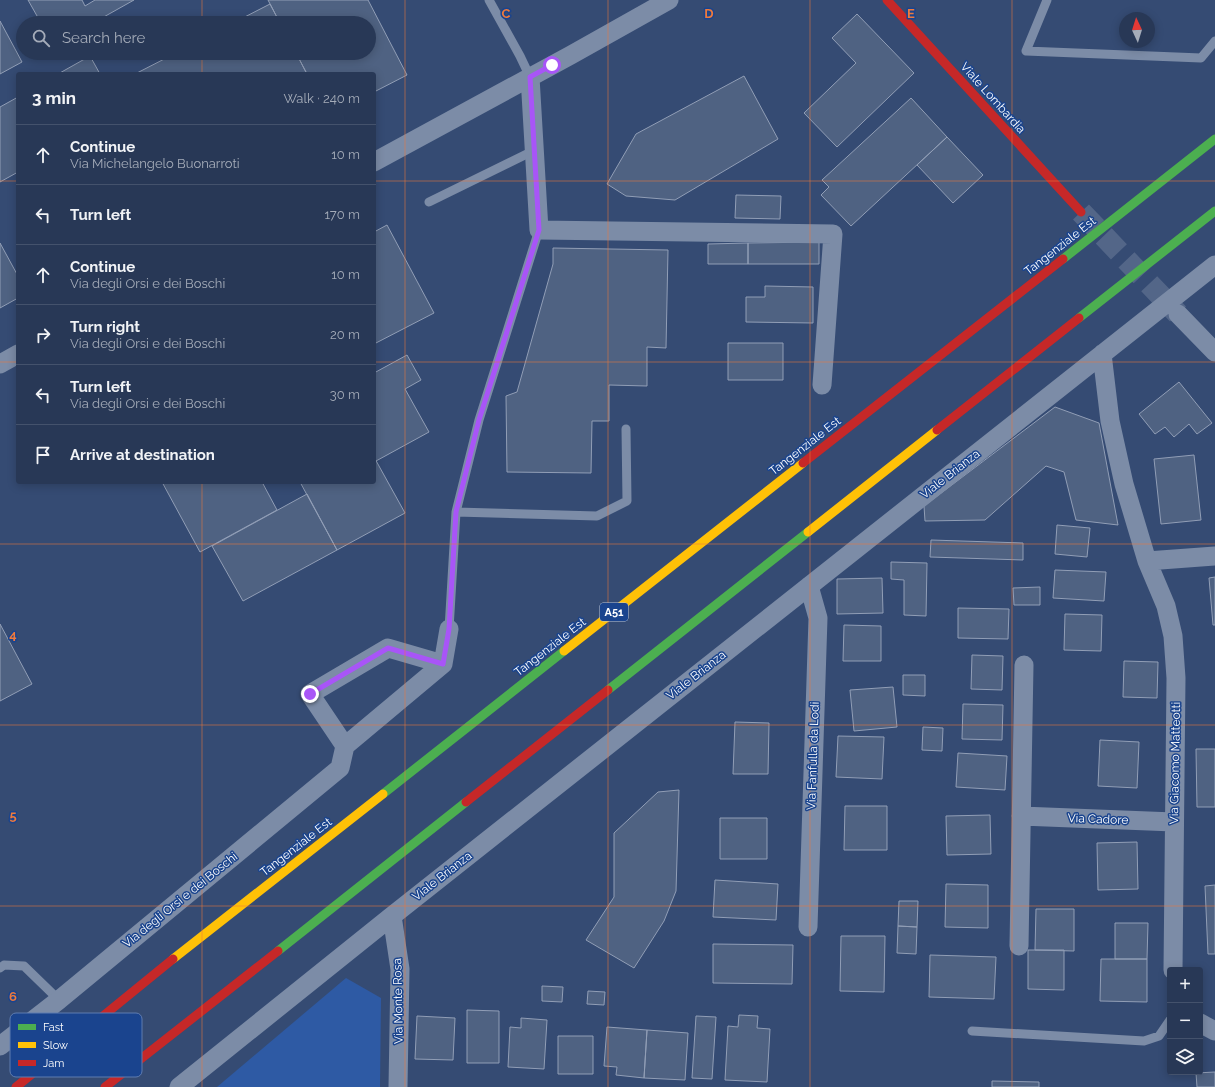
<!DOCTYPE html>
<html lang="en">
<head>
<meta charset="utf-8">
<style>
  body { margin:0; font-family:Raleway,sans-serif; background:#344360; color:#f1f3f6 }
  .controls { position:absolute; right:12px; bottom:12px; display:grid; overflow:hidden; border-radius:4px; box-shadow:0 2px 10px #0003 }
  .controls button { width:36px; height:36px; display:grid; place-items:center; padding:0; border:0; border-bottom:1px solid #44526c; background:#283856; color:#f1f3f6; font:20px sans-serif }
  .compass { position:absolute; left:1119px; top:12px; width:36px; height:36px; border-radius:50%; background:#283856; box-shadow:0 2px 10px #0003; rotate:356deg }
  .stop { position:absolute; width:12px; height:12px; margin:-9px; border:3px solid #a855f7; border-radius:50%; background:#fff }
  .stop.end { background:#a855f7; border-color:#fff; box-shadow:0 1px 4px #0008 }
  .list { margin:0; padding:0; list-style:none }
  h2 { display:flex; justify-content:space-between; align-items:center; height:52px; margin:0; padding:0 16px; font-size:17px }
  h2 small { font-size:13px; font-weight:400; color:#a5acb9 }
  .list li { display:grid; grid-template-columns:26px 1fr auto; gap:12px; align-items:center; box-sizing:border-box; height:60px; padding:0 16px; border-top:1px solid #44526c }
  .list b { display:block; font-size:15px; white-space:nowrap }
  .list p { margin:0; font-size:13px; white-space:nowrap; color:#a5acb9 }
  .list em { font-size:13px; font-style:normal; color:#a5acb9 }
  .icon { flex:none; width:22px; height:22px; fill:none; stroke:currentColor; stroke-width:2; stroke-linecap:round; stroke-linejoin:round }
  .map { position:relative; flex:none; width:1215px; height:1087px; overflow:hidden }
  .search { position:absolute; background:#283856; box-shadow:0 2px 10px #0003; left:16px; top:16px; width:360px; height:44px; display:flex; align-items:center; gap:10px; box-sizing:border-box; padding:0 14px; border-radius:22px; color:#a5acb9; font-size:15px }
  .panel { position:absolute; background:#283856; box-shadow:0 2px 10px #0003; left:16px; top:72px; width:360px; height:412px; border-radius:4px }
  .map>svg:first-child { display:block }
  .green { fill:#2e5aa4 }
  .building { fill:#4f6282; stroke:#919eb6 }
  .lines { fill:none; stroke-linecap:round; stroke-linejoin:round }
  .secondary-tunnel { stroke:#536688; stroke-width:22; stroke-dasharray:22 11; stroke-linecap:butt }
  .lane { stroke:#7c8ca7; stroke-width:9 }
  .street { stroke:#7c8ca7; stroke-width:19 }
  .fast { stroke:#4caf50; stroke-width:9 }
  .slow { stroke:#ffc107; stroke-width:9 }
  .jam { stroke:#c62828; stroke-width:9 }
  .route { stroke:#a855f7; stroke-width:5 }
  .grid { fill:none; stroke:#ed7a3d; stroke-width:1; stroke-opacity:0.55 }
  .labels { text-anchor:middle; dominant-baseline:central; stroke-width:3; stroke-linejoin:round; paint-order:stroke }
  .shield { fill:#1a448e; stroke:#bac7dd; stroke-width:1 }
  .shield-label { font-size:11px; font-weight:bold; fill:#fff }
  .street-label { font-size:12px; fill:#fff; stroke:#1a448e }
  .key { fill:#1a448e; stroke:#5f7cb0; stroke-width:1 }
  .key-label { font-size:11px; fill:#fff }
  .grid-label { font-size:13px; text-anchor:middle; font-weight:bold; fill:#ed7a3d; stroke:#1a448e; stroke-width:3; stroke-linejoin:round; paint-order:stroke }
</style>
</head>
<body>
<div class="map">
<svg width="1215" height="1087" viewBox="0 0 1215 1087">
  <rect width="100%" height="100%" fill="#354b73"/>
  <path class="green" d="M346,978L381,998L380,1087H217Z"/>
  <path class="building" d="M28,0H82L85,6L95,0H134L93,23H41Z
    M268,0H368L407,75L374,92V74H307L296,53H369V23H280Z
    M270,4L280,23H233Z
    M857,14L914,73L837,147L804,113L856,63L832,38Z
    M0,21L22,62L0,74Z
    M176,53H296L307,74H135Z
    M90,56L100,74H58Z
    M744,76L778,139L675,200L626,196L607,184L636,134Z
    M18,97V172L0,182V107Z
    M911,98L947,137L851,226L821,195L829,187L822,180Z
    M947,137L983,175L953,203L917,165Z
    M736,195L781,196L780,219L735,218Z
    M387,225L434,313L374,344V232Z
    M819,242V264H748V243Z
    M0,243L18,276V298L0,308Z
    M748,243V264H708V244Z
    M553,248L668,250L666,348L647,347V386L609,385V421H592L591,473L507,472L506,396L517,392L553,264Z
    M765,286L813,287V323L746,322V297H765Z
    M728,343H783V380H728Z
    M407,355L421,380L405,389L429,432L376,461L374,457V373Z
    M1179,382L1212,423L1197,434L1189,424L1174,437L1165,427L1155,434L1139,414Z
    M1055,407L1099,423L1118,525L1076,520L1064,472L1046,466L985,520L925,521L924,506Z
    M1194,455L1201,520L1161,524L1154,459Z
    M374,457L405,513L337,550L300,482H374Z
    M162,482H262L277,510L200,552Z
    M307,494L337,550L243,601L212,546Z
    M1057,525L1090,528L1087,557L1055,554Z
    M931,540L1023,543V560L930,557Z
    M891,562L927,563L926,616L904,615V580L891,579Z
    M1055,570L1106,572L1104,601L1053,598Z
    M1215,577V625H1213L1209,578Z
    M882,578L883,613L837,614V579Z
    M1040,587V605H1014L1013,588Z
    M958,608L1009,609L1008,639L958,638Z
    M1065,614L1102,615L1101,651L1064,650Z
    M0,624L32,684L0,701Z
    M844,625L881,626V661H843Z
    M972,655L1003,656L1002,690L971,689Z
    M1124,661L1158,662L1157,698L1123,697Z
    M903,675H925V696L903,695Z
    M893,687L897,727L854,731L850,690Z
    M963,704L1003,705L1002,740L962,739Z
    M735,722L769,723L768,774H733Z
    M923,727L943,728L942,751L922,750Z
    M838,736L884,737L882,779L836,777Z
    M1100,740L1139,742L1137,788L1098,786Z
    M1196,749H1215V807H1197Z
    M958,753L1007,756L1005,790L956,787Z
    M679,790L676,891L664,921L634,968L586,940L614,897V833L658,792Z
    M845,806H887V850H844Z
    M990,815L991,854L947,855L946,816Z
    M720,818H767V859H720Z
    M1137,842L1138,889L1098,890L1097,843Z
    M715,880L778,884L776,920L713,917Z
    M946,884L988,885V928L945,927Z
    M1215,885V954H1208L1205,886Z
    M899,901H918L917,927L898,926Z
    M1036,909H1074V951L1035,950Z
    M1115,923H1148L1147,959H1115Z
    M898,926L917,927L916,954L897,953Z
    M841,936H885L884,992L840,991Z
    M713,944L793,945L792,984L713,983Z
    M1028,950H1064V990L1028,989Z
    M930,955L996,957L994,999L929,997Z
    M1101,959H1147V1002L1100,1001Z
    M542,986L563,987L562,1002L542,1001Z
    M588,991L605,992L604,1005L587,1004Z
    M467,1010L499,1011V1063H467Z
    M739,1015L758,1016L757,1028L770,1029L767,1082L725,1080L728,1026L738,1027Z
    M417,1016L455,1018L453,1060L415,1059Z
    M696,1016L716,1017L712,1079L692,1078Z
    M521,1018L547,1020L544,1069L508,1067L510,1027L521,1028Z
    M607,1027L647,1030L644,1078L616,1075L617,1067L604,1066Z
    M647,1030L688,1033L685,1080L644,1078Z
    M558,1036H593V1074H558Z
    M1215,1072V1087H1197L1196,1073Z
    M992,1081L1039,1082V1087H992Z"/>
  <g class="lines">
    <path class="secondary-tunnel" d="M1081,212L1178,314"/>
    <path class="lane" d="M489,0L520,56L530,77
      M1047,0L1026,51L1201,58L1215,41
      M429,202L535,150
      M456,512L597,516L627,501L626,429
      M449,629L456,512L479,420L539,230
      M0,968L4,965L24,966L59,1000
      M972,1031L1144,1041L1159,1036L1170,1020"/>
    <path class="street" d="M530,77L539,230L833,234L822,385
      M374,162L571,55L669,0
      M1178,314L1215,352
      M1102,354L1110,421L1124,484L1147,561L1166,606L1173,636L1176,678L1173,970
      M0,364L18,354
      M1147,561L1215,556
      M345,746L310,694L388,648L443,664
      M1021,816L1174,822
      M392,916L400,969L398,1087
      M808,927L818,618L809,586
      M1019,946L1024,665
      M1200,1023L1215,1031
      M0,1046L59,1000L340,768L345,746L443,664L449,629
      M179,1087L392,916L1215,265"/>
    <path class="fast" d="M1063,259L1215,139
      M1079,318L1215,211
      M608,690L808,532
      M383,794L564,651
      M278,951L466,802"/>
    <path class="slow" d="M808,532L937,430
      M564,651L803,463
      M173,959L383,794"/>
    <path class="jam" d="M887,0L1081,212
      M937,430L1079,318
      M803,463L1063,259
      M466,802L608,690
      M16,1087L173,959
      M105,1087L278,951"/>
  </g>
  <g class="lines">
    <path class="route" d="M310,694L388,648L443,664L449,629L456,512L479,420L539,230L530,77L552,65"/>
  </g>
  <path class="grid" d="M202,0V23M405,0V1087M608,0V1087M810,0V1087M1012,0V1087M202,53V74M0,181H18M374,181H1215M0,362H18M374,362H1215M202,482V1087M0,544H1215M0,725H1215M0,906H1215"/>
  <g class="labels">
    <rect class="shield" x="600" y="603" width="28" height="18" rx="3"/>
    <g class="shield-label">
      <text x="614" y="612">A51</text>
    </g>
    <g class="street-label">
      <text transform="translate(993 98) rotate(48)">Viale Lombardia</text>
      <text transform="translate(1060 246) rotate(-38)">Tangenziale Est</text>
      <text transform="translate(805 446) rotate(-38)">Tangenziale Est</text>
      <text transform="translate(950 474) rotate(-38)">Viale Brianza</text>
      <text transform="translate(550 647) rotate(-38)">Tangenziale Est</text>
      <text transform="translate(696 675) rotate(-38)">Viale Brianza</text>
      <text transform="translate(813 756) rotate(-88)">Via Fanfulla da Lodi</text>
      <text transform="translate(1175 763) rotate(-89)">Via Giacomo Matteotti</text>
      <text transform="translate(1098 819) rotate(2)">Via Cadore</text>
      <text transform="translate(296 847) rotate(-38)">Tangenziale Est</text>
      <text transform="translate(442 876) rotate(-38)">Viale Brianza</text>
      <text transform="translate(180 900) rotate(-39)">Via degli Orsi e dei Boschi</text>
      <text transform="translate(398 1001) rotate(-91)">Via Monte Rosa</text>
    </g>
  </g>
  <rect x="10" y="1013" width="132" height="64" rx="6" class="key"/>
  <rect x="18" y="1024" width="18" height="6" fill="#4caf50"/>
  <rect x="18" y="1042" width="18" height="6" fill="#ffc107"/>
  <rect x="18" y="1060" width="18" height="6" fill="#c62828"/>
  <g class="key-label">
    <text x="43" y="1031">Fast</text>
    <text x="43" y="1049">Slow</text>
    <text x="43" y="1067">Jam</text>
  </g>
  <g class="grid-label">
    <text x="506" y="18">C</text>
    <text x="709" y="18">D</text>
    <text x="911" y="18">E</text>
    <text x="13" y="639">4</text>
    <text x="13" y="820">5</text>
    <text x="13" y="1001">6</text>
  </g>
</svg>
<div class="controls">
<button>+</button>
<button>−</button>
<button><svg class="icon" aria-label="layers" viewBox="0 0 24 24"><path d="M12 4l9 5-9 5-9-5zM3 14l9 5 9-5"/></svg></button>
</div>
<svg class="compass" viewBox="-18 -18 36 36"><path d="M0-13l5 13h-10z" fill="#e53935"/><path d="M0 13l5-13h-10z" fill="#a5acb9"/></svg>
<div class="stop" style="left:552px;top:65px"></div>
<div class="stop end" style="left:310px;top:694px"></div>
<div class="search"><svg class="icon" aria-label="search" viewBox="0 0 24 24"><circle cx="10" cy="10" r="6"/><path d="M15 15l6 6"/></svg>Search here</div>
<section class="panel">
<h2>3 min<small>Walk · 240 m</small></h2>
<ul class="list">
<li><svg class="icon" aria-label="ahead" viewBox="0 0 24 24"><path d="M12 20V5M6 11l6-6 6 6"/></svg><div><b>Continue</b><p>Via Michelangelo Buonarroti</p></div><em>10 m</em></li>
<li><svg class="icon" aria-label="left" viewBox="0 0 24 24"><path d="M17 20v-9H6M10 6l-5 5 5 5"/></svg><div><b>Turn left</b></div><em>170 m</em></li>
<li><svg class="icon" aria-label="ahead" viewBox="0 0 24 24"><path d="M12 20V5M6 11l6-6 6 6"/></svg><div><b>Continue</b><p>Via degli Orsi e dei Boschi</p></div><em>10 m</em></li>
<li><svg class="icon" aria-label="right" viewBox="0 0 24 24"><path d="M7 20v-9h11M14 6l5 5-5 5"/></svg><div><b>Turn right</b><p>Via degli Orsi e dei Boschi</p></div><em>20 m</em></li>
<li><svg class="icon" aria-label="left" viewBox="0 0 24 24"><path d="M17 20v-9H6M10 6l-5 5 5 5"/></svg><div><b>Turn left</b><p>Via degli Orsi e dei Boschi</p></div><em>30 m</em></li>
<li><svg class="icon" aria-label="arrive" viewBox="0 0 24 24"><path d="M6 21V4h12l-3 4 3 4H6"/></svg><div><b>Arrive at destination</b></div></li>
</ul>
</section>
</div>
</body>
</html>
